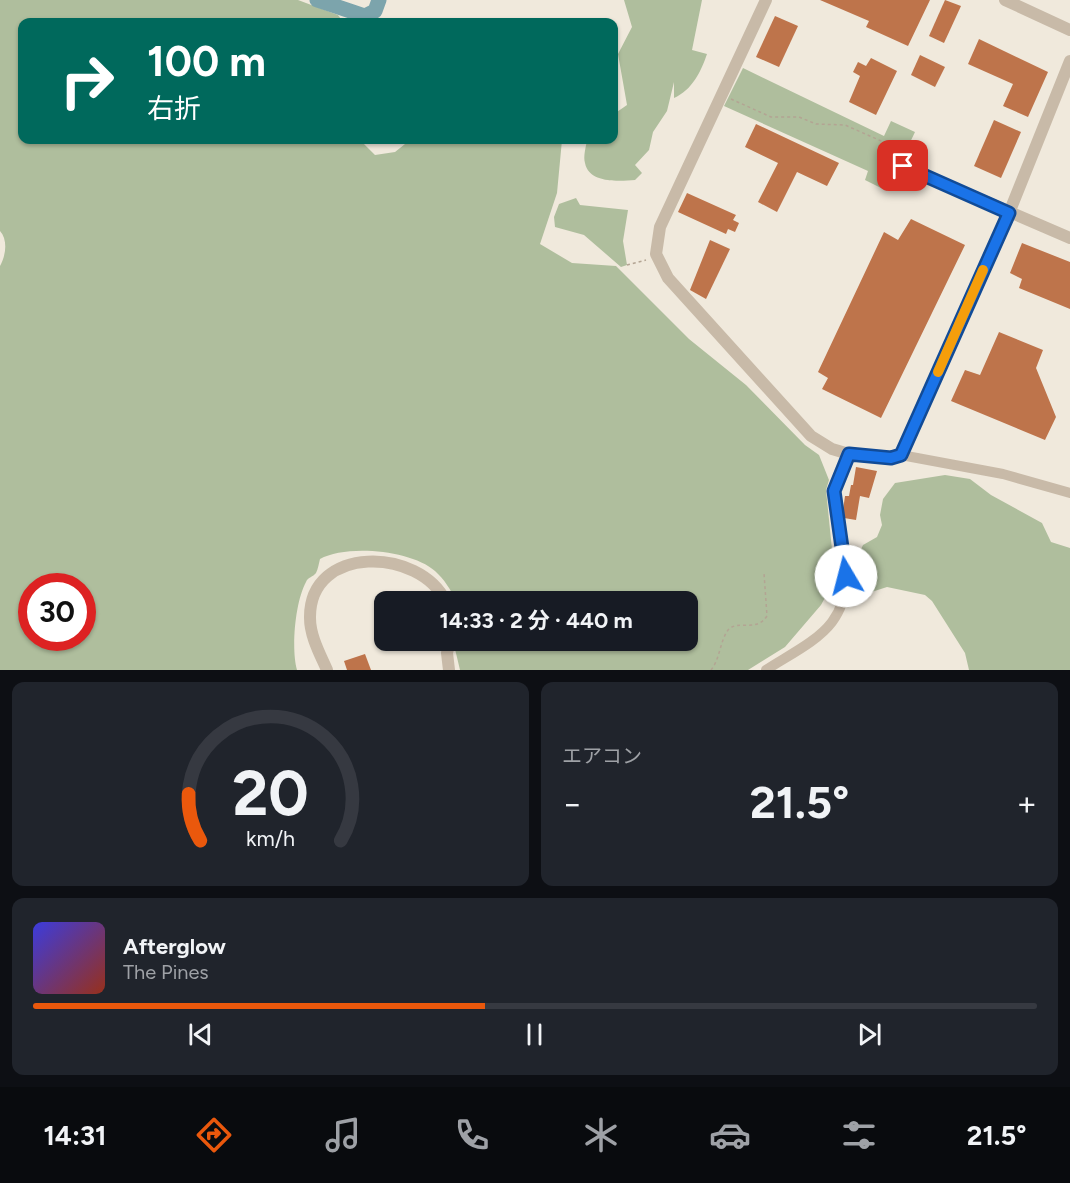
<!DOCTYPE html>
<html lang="ja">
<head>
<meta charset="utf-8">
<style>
	:root { --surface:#171b24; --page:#20242c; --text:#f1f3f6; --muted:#9ea1a6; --line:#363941; --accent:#ea580c }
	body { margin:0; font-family:Figtree,"Noto Sans JP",sans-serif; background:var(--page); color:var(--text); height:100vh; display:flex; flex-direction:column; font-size:22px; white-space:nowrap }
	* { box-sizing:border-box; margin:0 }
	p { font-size:20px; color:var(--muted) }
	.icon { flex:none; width:33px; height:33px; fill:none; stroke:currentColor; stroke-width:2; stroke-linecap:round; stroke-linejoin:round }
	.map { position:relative; height:670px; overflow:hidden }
	.details { display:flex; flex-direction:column; gap:12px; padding:12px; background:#0d0f14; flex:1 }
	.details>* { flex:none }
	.banner { position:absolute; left:18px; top:18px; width:600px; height:126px; border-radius:12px; box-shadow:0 2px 4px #0004; background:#00695c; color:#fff; overflow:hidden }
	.speed { position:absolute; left:18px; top:573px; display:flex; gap:12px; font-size:30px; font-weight:700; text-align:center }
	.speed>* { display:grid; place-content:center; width:78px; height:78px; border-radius:50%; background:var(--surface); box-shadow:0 2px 4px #0004; line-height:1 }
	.speed .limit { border:9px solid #d22; background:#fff; color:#111 }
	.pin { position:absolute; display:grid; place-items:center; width:51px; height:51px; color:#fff; margin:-26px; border-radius:12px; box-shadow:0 3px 9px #0006 }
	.me { position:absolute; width:66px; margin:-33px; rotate:352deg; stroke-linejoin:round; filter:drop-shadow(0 0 4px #0008) }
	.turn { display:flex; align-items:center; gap:21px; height:126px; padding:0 30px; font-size:27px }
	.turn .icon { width:78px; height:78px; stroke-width:2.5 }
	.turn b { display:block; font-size:42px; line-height:51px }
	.big { font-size:45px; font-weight:700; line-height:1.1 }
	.details .tile { flex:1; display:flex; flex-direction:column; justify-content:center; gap:9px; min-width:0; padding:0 21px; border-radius:12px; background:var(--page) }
	.details .dial { align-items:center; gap:0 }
	.dial svg { height:156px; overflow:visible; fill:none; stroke:var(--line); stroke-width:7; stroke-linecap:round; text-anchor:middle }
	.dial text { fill:var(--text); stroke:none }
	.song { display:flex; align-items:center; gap:18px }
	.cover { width:72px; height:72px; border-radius:9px; background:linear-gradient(135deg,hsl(240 70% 55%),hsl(10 70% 35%)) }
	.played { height:6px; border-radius:3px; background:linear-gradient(90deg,var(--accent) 45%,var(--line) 45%) }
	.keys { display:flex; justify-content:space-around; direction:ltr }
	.heat { display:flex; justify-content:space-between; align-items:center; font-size:33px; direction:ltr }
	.details .tiles { flex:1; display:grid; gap:12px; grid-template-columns:1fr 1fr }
	.tile:last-child { grid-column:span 2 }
	.trip { position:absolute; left:374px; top:591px; width:324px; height:60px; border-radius:12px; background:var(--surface); box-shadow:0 2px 4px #0004; font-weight:700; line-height:60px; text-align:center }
	.dock { display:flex; height:96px; justify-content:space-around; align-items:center; background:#090b0e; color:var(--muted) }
	.dock .icon { width:42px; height:42px }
	.dock .on { color:var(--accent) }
	.dock b { font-size:27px; color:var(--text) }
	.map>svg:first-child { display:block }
	.green { fill:#afbe9d; fill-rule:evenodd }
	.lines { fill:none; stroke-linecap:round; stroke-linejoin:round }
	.river { stroke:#7ca4ac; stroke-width:15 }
	.building { fill:#be744b }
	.path { stroke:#b3a493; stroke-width:1.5; stroke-dasharray:3 3; stroke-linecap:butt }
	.minor { stroke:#c8baa8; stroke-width:10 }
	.tertiary { stroke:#c8baa8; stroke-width:12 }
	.route-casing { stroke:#114b97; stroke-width:15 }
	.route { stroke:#1a73e8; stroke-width:10 }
	.slow { stroke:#f59e0b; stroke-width:10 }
</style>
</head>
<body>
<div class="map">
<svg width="1070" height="670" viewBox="0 0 1070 670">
	<rect width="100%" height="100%" fill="#f0e9dc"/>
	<g class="green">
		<path d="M0 0H298L338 15 343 22H22V140H360L375 155 395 152 410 140H562L557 193 540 244 572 263 616 266 689 339 746 385 805 445 819 455 829 480 826 490 835 579 821 605 785 647 748 670H460L455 649 457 641 687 640V602L456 601C451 590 444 579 435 571 412 550 346 544 320 559 319 563 318 569 316 573 313 577 308 577 306 582 295 602 291 649 297 670H0V266C6 255 8 240 0 231ZM32 586H82V638H32Z"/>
		<path d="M624 0H702L692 50 707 54C701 72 692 90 674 98V82L667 111 653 132 649 150 635 165 642 173 635 180C620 181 589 184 585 163 583 156 586 147 587 140H614V114L627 105 618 54 632 27Z"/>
		<polygon points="743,68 884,136 891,121 915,132 887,191 865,180 868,171 724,106"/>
		<polygon points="576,198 580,205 628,210 623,241 627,265 621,267 584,235 555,227 554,217 559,204"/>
		<polygon points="945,475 970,479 991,495 1042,523 1051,542 1070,548 1070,670 969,670 965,653 932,601 925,595 887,587 853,598 852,569 863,545 877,537 882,525 880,515 883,499 895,483"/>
	</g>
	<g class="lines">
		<polyline class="river" points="317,0 365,16 375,11 379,0"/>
	</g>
	<g class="building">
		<polygon points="820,0 930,0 908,46 866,27 869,21"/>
		<polygon points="945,0 961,6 944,43 929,36"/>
		<polygon points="775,16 798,26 779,67 756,57"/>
		<polygon points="979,39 1048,72 1028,117 1003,106 1013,84 968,64"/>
		<polygon points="920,55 945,67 935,87 911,75"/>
		<polygon points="871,58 897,71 876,115 849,102 860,76 853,72 858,62 866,66"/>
		<polygon points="994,120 1021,132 1001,178 974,166"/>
		<polygon points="756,124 839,163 827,186 797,172 777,212 758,202 778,163 745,147"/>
		<polygon points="687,193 736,215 733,220 739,223 735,232 728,229 726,234 678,212"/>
		<polygon points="911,219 965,245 881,418 822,389 828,378 818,372 884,232 898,240"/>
		<polygon points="710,240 730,249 706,299 690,290"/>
		<polygon points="1022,243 1070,262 1070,309 1019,288 1022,279 1010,273"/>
		<polygon points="999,332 1043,350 1036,368 1056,417 1045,440 951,401 965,370 980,375"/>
		<polygon points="856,467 877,471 869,498 860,496 856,520 844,518 843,510 845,496 849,496 851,485 853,485"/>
		<polygon points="365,654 371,670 347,670 344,661"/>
	</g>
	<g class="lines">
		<g class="path">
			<polyline points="731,99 771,117 799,117 816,124 845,125 888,144 900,144 908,149"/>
			<polyline points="627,265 646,260"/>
			<path d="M711 670C720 659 720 641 728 630 738 619 756 633 767 616L764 573"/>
		</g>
		<path class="minor" d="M766 670C787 656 817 642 832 622 862 582 833 535 834 492 834 480 844 465 849 454L891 458 901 455 1003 474 1070 493"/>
		<g class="tertiary">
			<polyline points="766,0 660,227 656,254 668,278 811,436 832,449 849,454"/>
			<polyline points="1005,0 1070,30"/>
			<polyline points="903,166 1070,238"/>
			<polyline points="901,455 1009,213 1070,61"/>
			<path d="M327 670C320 654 310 636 310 618 309 544 420 547 446 602"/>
			<polyline points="449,670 447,653 450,640"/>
		</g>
	</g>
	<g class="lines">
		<defs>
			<polyline id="route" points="846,576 834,491 849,454 891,458 901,455 1009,213 903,166"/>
		</defs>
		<use href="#route" class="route-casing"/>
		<use href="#route" class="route"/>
		<polyline class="slow" points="938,372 983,270"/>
	</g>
</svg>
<div class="speed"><div class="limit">30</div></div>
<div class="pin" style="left:903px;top:166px;background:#d93025"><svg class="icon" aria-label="arrive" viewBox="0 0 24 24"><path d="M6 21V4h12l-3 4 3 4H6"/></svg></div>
<svg class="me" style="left:846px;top:576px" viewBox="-20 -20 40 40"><circle r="19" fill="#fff"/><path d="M0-13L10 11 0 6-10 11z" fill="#1a73e8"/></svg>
<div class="trip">14:33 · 2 分 · 440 m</div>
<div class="banner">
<div class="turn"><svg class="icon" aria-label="right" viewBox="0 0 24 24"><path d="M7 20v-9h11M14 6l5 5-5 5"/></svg><div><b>100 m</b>右折</div></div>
</div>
</div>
<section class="details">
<div class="tiles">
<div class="tile dial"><svg viewBox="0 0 100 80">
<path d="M14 69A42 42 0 1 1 86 69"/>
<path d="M14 69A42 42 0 0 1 8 45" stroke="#ea580c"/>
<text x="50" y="56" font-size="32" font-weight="700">20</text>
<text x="50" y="72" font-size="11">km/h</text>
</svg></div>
<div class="tile"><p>エアコン</p>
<div class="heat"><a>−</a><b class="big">21.5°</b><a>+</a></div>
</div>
<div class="tile">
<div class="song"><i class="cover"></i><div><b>Afterglow</b><p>The Pines</p></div></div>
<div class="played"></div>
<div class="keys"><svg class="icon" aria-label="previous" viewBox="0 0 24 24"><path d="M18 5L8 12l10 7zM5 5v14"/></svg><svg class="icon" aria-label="pause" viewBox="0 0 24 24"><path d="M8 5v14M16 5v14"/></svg><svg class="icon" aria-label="next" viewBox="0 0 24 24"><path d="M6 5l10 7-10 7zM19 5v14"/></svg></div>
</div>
</div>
</section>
<nav class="dock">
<b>14:31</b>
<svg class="icon on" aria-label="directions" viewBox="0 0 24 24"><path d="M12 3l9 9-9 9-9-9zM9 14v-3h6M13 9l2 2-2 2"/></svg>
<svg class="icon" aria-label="music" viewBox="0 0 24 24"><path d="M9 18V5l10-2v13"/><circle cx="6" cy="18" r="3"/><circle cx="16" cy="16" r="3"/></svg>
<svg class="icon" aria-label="phone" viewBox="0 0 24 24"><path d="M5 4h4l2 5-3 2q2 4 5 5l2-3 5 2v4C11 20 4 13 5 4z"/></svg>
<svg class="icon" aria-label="climate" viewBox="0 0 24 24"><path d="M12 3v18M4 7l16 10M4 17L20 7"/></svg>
<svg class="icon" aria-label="car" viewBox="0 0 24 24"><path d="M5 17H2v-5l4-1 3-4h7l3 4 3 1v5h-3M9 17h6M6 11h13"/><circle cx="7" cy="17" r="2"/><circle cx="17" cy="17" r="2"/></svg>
<svg class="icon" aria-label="filters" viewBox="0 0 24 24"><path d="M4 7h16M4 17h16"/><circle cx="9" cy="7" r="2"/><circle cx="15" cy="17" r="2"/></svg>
<b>21.5°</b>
</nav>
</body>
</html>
